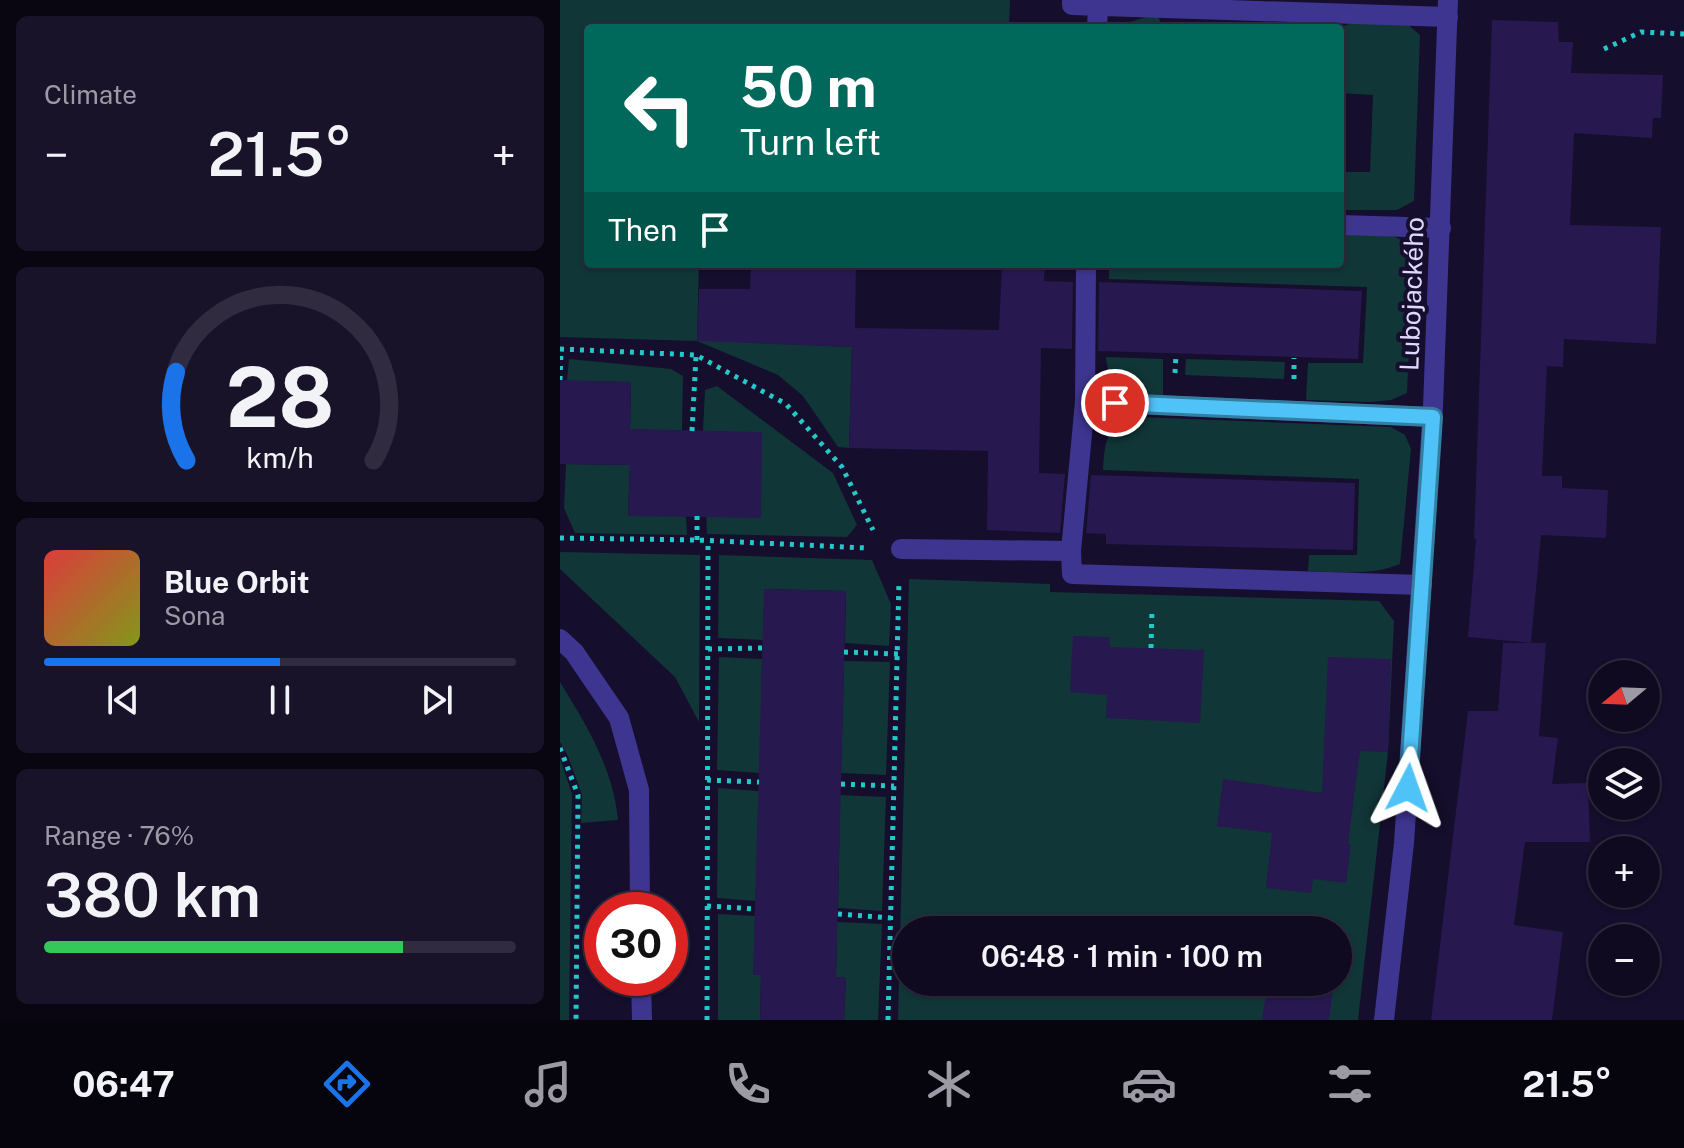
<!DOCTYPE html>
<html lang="en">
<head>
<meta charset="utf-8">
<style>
	:root { --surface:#100a21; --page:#19132a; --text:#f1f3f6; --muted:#9c9aa5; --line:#302b3f; --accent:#1a73e8 }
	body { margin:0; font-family:"Public Sans",sans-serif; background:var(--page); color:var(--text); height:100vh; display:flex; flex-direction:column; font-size:30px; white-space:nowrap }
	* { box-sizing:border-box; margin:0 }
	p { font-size:26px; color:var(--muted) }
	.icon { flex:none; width:44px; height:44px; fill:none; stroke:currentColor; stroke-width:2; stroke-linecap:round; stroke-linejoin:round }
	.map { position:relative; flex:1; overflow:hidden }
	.side { display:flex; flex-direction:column; gap:16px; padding:16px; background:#090612; width:560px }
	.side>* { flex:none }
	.banner { position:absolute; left:24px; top:24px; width:760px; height:244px; border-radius:8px; box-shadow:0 2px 6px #0004,0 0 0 2px var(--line); background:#00695c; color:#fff; overflow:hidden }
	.needle { width:52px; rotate:251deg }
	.fabs { position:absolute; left:1028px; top:660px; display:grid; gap:16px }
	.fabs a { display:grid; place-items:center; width:72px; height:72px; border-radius:50%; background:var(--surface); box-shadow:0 2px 6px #0004,0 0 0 2px var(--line); font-size:40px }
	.speed { position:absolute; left:24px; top:892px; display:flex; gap:16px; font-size:40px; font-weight:700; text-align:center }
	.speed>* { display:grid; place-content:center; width:104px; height:104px; border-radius:50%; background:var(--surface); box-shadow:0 2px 6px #0004,0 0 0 2px var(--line); line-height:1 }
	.speed .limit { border:12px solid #d22; background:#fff; color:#111 }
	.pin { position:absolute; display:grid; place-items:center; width:68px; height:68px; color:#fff; margin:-34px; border:4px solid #fff; border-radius:50%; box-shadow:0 2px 8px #0007 }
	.me { position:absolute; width:88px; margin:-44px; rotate:4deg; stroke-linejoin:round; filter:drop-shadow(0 0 6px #0008) }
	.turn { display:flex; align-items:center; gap:28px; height:168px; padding:0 24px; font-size:36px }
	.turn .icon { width:104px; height:104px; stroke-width:2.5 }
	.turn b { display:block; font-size:56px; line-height:68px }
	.then { display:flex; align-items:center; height:76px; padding:0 24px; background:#0003; gap:16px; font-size:30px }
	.big { font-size:60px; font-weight:600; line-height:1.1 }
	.side .tile { flex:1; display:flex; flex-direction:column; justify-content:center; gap:12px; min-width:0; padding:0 28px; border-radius:12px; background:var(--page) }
	.side .dial { align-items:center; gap:0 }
	.dial svg { height:208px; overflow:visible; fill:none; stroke:var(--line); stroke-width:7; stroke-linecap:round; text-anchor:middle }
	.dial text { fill:var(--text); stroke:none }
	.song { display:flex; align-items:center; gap:24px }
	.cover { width:96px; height:96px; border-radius:12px; background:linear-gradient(135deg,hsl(0 70% 55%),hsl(70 70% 35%)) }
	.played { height:8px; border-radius:4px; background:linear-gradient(90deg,var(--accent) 50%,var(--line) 50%) }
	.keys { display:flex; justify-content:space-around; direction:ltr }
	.heat { display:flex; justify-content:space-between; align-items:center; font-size:44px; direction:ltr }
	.charge { height:12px; border-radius:6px; background:linear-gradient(90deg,#34c759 76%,var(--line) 0) }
	.trip { position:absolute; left:332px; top:916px; width:460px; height:80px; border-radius:40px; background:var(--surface); box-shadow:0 2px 6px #0004,0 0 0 2px var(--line); font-weight:600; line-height:80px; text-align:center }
	.tabs { display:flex; height:128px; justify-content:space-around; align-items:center; background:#06040d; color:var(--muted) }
	.tabs .icon { width:56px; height:56px }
	.tabs .on { color:var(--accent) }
	.tabs b { font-size:36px; color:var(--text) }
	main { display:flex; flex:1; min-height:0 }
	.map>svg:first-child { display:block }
	.green { fill:#113637; fill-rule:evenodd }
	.building { fill:#27184f }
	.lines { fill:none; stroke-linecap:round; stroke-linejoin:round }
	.path { stroke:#24c8c9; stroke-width:5; stroke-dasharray:4 6; stroke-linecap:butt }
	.service { stroke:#3e3590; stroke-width:20 }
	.minor { stroke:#3e3590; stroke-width:20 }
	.route-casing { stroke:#337fa1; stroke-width:20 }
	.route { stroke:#4fc3f7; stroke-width:14 }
	.labels { text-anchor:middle; stroke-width:8; stroke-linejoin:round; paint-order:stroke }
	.street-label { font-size:26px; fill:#e0d9ff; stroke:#150e2c }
</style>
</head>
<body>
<main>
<section class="side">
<div class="tile"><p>Climate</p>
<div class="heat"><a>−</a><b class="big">21.5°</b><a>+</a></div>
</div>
<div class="tile dial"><svg viewBox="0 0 100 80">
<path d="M14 69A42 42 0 1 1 86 69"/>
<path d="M14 69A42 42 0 0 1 10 35" stroke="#1a73e8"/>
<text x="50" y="56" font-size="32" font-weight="700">28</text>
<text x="50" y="72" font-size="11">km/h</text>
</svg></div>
<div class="tile">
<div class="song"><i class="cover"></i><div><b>Blue Orbit</b><p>Sona</p></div></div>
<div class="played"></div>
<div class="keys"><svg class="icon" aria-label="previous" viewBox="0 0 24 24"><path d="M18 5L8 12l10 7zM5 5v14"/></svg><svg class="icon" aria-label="pause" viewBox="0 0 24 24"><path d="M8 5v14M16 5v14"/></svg><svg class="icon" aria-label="next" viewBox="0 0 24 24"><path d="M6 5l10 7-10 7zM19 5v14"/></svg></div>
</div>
<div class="tile"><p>Range · 76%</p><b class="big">380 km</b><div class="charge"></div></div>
</section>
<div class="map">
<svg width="1124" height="1020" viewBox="0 0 1124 1020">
	<rect width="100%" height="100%" fill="#150e2c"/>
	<g class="green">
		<polygon points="0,0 450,0 449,28 28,28 28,264 139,264 137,340 292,347 289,448 278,447 243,396 218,375 137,341 0,337"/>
		<polygon points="593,15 598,15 602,28 566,28 570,22"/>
		<polygon points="800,20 847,24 860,35 854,201 837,210 780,210 780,172 810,172 813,95 780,93 778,28"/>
		<path d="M780 231C809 232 830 229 854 248L847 393 831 400 811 402 746 400 748 363H803L807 287 549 279V264H780Z"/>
		<path d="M546 357 603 359V395C572 396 549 393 546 357Z"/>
		<polygon points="9,359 111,369 123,376 122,431 70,429 71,382 7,381"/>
		<polygon points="626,359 725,362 724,379 625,375"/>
		<polygon points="157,386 273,473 297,525 287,537 147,534 143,431 145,390"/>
		<path d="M579 417 831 427 845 435 851 449 840 564C811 576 779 572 748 571L749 555H797L799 479 543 470C545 438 546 426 579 417Z"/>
		<polygon points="6,464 70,465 68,515 126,516 127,535 15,533 4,508"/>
		<polygon points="0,552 140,555 139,722 115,677 0,569"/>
		<polygon points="159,555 312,560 331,604 329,646 285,643 286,591 205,589 203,640 158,638"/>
		<path d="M349 579 490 584V592L819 601 834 621 828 752 798 1020H338ZM346 930H778V982H346Z"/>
		<polygon points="159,657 202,659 200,773 157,770"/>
		<polygon points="284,661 330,662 326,775 281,773"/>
		<path d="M0 682C27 726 53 768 58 820L21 823 22 795 8 756 0 742Z"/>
		<polygon points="0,758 12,794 9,1020 0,1020"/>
		<polygon points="158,788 199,791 196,901 157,898"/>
		<polygon points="280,795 326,797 322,911 278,908"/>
		<polygon points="158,914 196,916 201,975 200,1020 158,1020"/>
		<polygon points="277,922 322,924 318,1020 284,1020 286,978 276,977"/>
	</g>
	<g class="building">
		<polygon points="932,20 998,22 999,42 1013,42 1011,73 1103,75 1101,118 1093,118 1092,138 1014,133 1010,225 1101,227 1096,344 1004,339 1003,367 987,366 982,476 1002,476 1002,488 1048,490 1046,538 981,535 971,643 986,643 979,736 998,738 992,784 1028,783 1030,842 965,842 954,925 1003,932 992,1020 871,1020 908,711 938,711 943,643 971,643 908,637 916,539 914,539"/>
		<polygon points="191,264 296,264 295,328 439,330 442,264 485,264 484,281 513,282 512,349 481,348 479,473 505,474 500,533 427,530 428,451 289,448 292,347 137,341 139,289 190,289"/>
		<polygon points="539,282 802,291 798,359 538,351"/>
		<polygon points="0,380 71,382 70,429 202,432 201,518 68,516 70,465 0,464"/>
		<polygon points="531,475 795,483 793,550 546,544 546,534 526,533"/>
		<polygon points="204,589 286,591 276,977 286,978 284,1020 200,1020 201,975 193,975"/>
		<polygon points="513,636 549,637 550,647 644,650 640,723 546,718 547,695 510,692"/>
		<polygon points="768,657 831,659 828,752 800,751 788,844 791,845 786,883 753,879 751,893 706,888 712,833 657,826 663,779 762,793"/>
		<polygon points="708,982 774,982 769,1020 702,1020"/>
	</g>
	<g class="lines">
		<g class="path">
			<polyline points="1044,49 1081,32 1124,34"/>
			<polyline points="0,349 136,355 226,404 282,467 313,530"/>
			<polyline points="615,373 616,354"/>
			<polyline points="734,379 734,358"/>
			<polyline points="0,380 1,350"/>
			<polyline points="132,431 136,356"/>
			<polyline points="0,538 137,540 307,548"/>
			<polyline points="137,540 137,516"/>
			<polyline points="591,648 592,609"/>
			<polyline points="148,649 202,648"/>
			<polyline points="284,652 338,654"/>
			<polyline points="0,748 18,795 16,1020"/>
			<polyline points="147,780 199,782"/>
			<polyline points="281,784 334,786"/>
			<polyline points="147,906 196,909"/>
			<polyline points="278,914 331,918"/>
			<polyline points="147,1020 148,541"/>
			<polyline points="328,1020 339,581"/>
		</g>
		<g class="service">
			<polyline points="512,0 512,5 888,17"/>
			<polyline points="537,28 538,6"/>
			<polyline points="780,225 881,228"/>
			<polyline points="525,402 873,417"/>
			<polyline points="341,549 511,551 525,402 526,264"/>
			<polyline points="511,551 512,574 862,585"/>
		</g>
		<g class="minor">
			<polyline points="0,639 14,652 59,718 79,790 80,910"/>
			<polyline points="81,978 82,1020"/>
			<polyline points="824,1020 844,843 873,407 888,0"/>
		</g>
	</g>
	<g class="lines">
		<defs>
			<polyline id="route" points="555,403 873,417 848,788"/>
		</defs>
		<use href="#route" class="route-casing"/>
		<use href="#route" class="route"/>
	</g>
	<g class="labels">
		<g class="street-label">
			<text transform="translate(852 294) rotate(-88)" y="9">Lubojackého</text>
		</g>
	</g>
</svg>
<div class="fabs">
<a><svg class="needle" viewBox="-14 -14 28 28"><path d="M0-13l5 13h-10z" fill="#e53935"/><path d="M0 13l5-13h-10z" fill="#9c9aa5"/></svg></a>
<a><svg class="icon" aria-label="layers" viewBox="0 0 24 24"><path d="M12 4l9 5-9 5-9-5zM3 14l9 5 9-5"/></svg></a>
<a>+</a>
<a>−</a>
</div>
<div class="speed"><div class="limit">30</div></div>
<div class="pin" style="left:555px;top:403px;background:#d93025"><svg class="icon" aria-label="arrive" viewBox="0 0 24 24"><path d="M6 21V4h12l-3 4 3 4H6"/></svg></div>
<svg class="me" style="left:848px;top:788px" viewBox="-20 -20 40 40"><path d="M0-17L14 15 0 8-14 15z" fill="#4fc3f7" stroke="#fff" stroke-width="4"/></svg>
<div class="trip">06:48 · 1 min · 100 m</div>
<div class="banner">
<div class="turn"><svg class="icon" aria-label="left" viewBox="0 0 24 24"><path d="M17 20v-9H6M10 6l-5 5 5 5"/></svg><div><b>50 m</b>Turn left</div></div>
<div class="then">Then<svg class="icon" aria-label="arrive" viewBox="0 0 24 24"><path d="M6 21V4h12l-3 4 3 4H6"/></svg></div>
</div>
</div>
</main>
<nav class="tabs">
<b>06:47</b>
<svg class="icon on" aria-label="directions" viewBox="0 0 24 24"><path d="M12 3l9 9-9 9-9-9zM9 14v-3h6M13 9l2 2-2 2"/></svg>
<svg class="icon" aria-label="music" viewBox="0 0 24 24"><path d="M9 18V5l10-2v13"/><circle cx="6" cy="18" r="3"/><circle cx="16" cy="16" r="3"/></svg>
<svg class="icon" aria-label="phone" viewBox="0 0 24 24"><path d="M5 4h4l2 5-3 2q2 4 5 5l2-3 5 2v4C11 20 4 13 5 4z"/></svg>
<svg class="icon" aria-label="climate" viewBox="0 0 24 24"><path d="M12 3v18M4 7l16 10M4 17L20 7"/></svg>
<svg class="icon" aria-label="car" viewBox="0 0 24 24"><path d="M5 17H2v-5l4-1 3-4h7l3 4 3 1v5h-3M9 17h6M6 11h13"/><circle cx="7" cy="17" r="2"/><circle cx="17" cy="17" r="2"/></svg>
<svg class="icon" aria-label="filters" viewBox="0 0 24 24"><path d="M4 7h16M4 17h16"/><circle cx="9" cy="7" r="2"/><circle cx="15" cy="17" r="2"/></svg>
<b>21.5°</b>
</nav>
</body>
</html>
